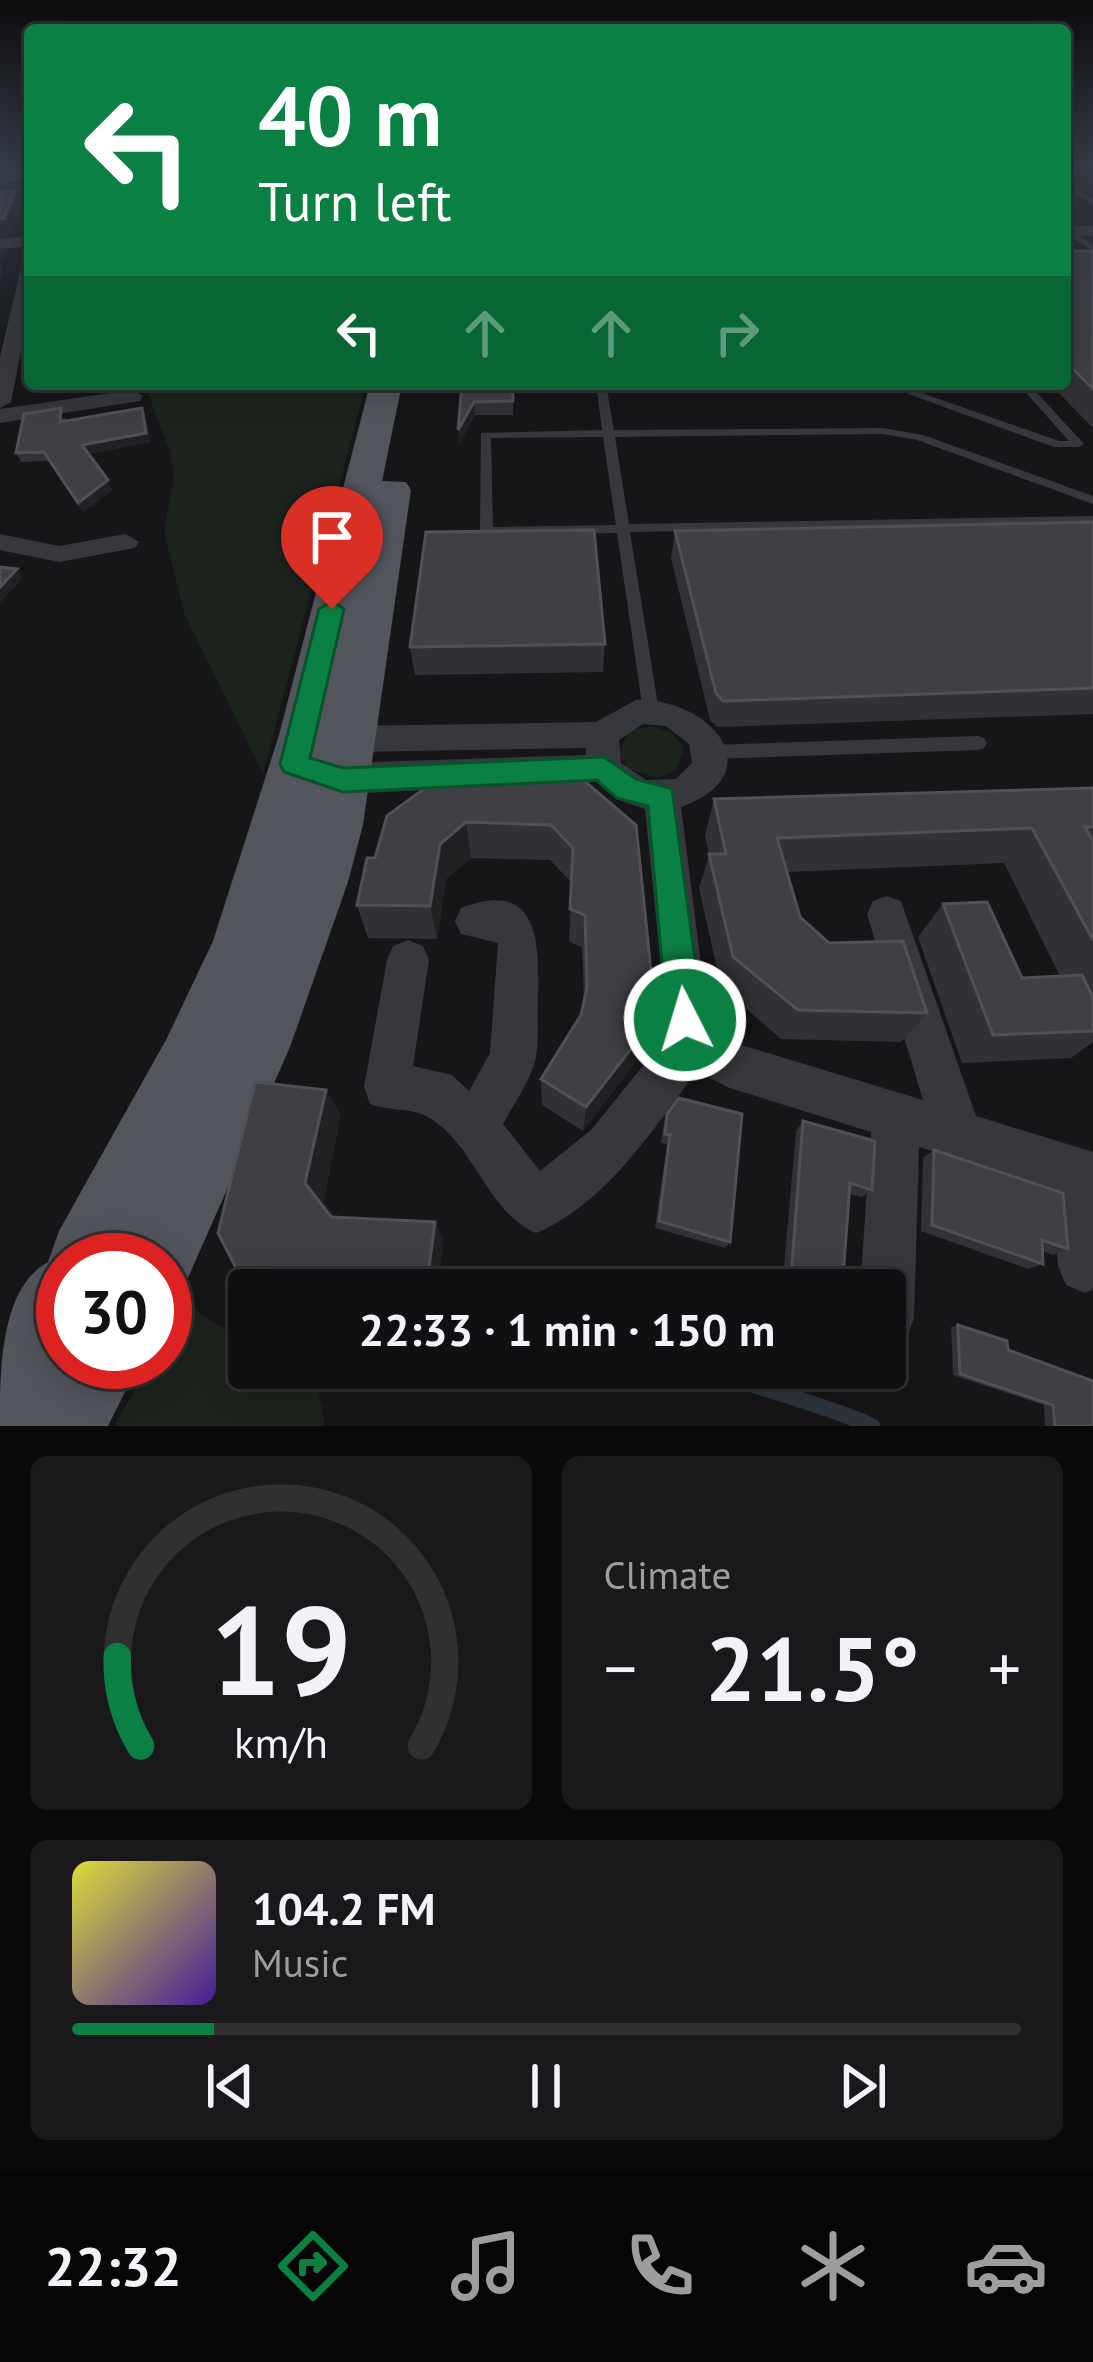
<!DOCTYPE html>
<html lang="en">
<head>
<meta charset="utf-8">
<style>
	:root { --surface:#101012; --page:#19191b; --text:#f1f3f6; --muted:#9c9d9f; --line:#303032; --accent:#0b8043 }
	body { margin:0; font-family:"PT Sans",sans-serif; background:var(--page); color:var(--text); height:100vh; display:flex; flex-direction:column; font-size:45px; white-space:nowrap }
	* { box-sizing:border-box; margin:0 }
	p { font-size:39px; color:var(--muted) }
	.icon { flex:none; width:66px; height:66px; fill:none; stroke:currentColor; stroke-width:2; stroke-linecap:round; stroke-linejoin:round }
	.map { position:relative; height:1426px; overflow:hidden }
	.details { display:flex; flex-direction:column; gap:30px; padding:30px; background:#09090a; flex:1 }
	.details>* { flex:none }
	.top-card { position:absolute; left:24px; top:24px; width:1047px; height:366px; border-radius:12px; box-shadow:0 6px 30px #0003,0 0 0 3px var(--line); background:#0b8043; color:#fff; overflow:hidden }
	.speed { position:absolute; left:36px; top:1233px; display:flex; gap:24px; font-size:60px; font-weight:700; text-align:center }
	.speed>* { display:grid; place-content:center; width:156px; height:156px; border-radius:50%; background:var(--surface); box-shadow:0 6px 30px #0003,0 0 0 3px var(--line); line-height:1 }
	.speed .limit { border:18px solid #d22; background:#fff; color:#111 }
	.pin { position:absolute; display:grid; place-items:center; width:102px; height:102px; color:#fff; margin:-123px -51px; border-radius:50% 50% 50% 0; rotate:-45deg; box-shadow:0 0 12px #0007 }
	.pin .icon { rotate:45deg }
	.me { position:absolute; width:132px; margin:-66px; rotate:355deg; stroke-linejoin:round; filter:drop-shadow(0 0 9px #0008) }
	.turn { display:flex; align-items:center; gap:42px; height:252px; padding:0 36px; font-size:54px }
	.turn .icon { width:156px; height:156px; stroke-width:2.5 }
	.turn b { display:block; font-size:84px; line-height:102px }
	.lanes { display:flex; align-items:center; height:114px; padding:0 36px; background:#0003; justify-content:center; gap:60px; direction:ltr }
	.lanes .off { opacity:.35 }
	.big { font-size:90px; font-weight:700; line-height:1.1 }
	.details .tile { flex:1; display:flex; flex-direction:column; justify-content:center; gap:18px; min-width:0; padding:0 42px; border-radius:18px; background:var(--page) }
	.details .dial { align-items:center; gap:0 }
	.dial svg { height:312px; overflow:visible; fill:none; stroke:var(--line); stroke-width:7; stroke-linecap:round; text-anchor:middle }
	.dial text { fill:var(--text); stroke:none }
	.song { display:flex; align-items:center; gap:36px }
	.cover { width:144px; height:144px; border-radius:18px; background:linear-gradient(135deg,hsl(60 70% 55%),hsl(260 70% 35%)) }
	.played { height:12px; border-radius:6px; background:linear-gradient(90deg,var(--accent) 15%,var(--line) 15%) }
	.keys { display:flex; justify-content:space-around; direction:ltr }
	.heat { display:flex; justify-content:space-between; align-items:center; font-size:66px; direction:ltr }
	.details .tiles { flex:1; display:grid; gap:30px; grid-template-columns:1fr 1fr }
	.tile:last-child { grid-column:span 2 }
	.trip { position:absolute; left:228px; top:1269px; width:678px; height:120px; border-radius:12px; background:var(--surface); box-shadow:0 6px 30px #0003,0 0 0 3px var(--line); font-weight:700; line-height:120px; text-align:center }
	.menu { display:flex; height:192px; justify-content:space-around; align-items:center; background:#060607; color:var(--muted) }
	.menu .icon { width:84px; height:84px }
	.menu .current { color:var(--accent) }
	.menu b { font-size:54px; color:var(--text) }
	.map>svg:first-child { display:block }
	.green { fill:#1c231d }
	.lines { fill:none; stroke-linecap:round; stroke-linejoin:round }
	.stream { stroke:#2c353c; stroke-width:16 }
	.lane { fill:#37383d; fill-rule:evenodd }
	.street { fill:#37383d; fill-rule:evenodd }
	.primary { fill:#53555c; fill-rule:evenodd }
	.wall { fill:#323236 }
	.shaded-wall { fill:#212124 }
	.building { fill:#3f3f44; stroke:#4f5156; stroke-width:3 }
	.route { fill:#0b8043; stroke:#07532c; stroke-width:3 }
</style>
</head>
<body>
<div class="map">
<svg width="1093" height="1426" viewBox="0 0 1093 1426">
	<rect width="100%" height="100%" fill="#161618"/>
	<g class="green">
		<polygon points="162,384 366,384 263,773 184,613 164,532 174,478 170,452 148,394"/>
		<polygon points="651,726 672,733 684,748 676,770 658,778 628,769 618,753 630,731"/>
		<polygon points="185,1303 249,1345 249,1368 284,1368 318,1390 325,1426 114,1426 151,1362 165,1362 165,1338"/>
	</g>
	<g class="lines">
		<path class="stream" d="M706 1368C761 1390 818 1402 872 1426"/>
		<g class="lane">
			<polygon points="1065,182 1093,199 1093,204 1065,187"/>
			<polygon points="30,198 30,202 0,203 0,199"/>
			<polygon points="1065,229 1071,229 1093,245 1093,251 1065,233"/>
			<path d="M596 384H606L614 430 883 428 923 435 1093 496V504L917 440 883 434 615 437 629 524 1093 516V524L630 532 659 711 651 717 643 711 617 533 487 535 480 531 481 433 602 430ZM603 437 616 525 493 527 491 438Z"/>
			<polygon points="881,384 896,384 1059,441 1069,441 1018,384 1029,384 1084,444 1078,447 1054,447"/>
			<polygon points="978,736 984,738 987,743 984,748 978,750 710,759 704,757 701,752 704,747 710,745"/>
		</g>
		<g class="street">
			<rect x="1065" y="226" width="28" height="10"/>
			<polygon points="30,236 30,246 0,249 0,239"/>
			<polygon points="30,259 30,305 11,402 0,408 0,357 22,264"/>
			<polygon points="132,390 143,396 140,401 0,423 0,409"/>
			<polygon points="0,534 59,546 126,534 139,542 135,548 59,562 0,550"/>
			<path d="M636 700C713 698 773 774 681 807L709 1026 738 1044 923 1100 867 914 873 901 887 896 901 901 976 1116 1093 1152V1289L1085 1293 1066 1285 1058 1266 1052 1189 919 1147 914 1319 906 1339 885 1346V1290H860L871 1132 727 1087 697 1071C653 1129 606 1204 536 1233 486 1212 474 1141 426 1116 411 1108 388 1111 370 1104L364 1087 387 960 393 946 408 940 423 946 429 960 413 1066 452 1075 469 1091 490 1053 498 943 461 934 455 921 461 908C542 877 539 946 538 1001 537 1019 539 1039 536 1057 531 1080 514 1104 503 1124L540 1171 591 1130 668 1035 645 809 616 799 596 782 342 794 313 784 307 774 313 764 586 755V748L353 752 335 758 323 754 318 745 323 736 350 726 596 722ZM643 724 666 726 689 744 692 763 676 779 646 780 621 763 619 740Z"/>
		</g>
		<path class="primary" d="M370 384H402L382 481 406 482 411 490 363 825 348 882 290 1047 183 1289 165 1297V1260H63V1362H140L108 1426H0C0 1371 0 1288 48 1262L59 1231 167 1038 213 941 279 735Z"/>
	</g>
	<g class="wall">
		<polygon points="1065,249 1069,251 1093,251 1093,428 1050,384 1065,384"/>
		<polygon points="462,384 513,384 513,415 475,415 459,444"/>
		<polygon points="146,416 150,442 88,454 108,480 112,490 83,512 48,461 21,462 16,453 65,417 65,421"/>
		<polygon points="1093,522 1093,714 717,727 710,720 671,558 675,531"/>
		<polygon points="605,644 603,672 415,675 410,647"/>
		<polygon points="582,779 654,1000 637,1060 583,1131 542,1105 541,1079 581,1015 584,1001 582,947 569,942 572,883 550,860 471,858 446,879 437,939 368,938 357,905 375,858"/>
		<polygon points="1093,788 1093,1042 1071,1058 962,1063 918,937 943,904 1022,978 1060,976 1004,863 787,872 800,917 829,943 927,1013 901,1042 781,1039 721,987 699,888 709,855 705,835 714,799"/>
		<polygon points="667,1114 730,1242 725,1248 655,1228 667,1144 661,1143 664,1123"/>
		<polygon points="803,1121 872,1190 862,1197 849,1194 842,1290 782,1290 796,1131"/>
		<polygon points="934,1150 1068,1249 1053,1255 1042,1251 1043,1264 1028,1269 921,1231 923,1158"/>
		<polygon points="958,1325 1008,1350 1093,1426 1045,1426 1044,1405 953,1375 951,1327"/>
	</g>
	<g class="shaded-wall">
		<polygon points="0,165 30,165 30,169 24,170 29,184 26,194 16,195 21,207 11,233 0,237"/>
		<polygon points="0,245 4,253 0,262 4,269 0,282"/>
		<polygon points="474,402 475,415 459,444 458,430"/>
		<polygon points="142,408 146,416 150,442 86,454 82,445"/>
		<polygon points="108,480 112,490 83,512 78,503"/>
		<polygon points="17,569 23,578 0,603 0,587"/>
		<polygon points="466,822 471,858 446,879 437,939 430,906 440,844"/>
		<polygon points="654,1000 637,1060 583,1131 586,1107"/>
		<polygon points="326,1090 341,1115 324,1202 348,1234 331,1217 305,1183"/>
		<polygon points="435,1222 444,1239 437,1290 426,1290"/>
	</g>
	<g class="building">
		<polygon points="23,169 20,179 0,182 0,170"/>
		<polygon points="0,192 15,192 4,218 0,219"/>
		<polygon points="1065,249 1069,251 1093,251 1093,389 1065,361"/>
		<polygon points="462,384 513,384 513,401 474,402 458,430"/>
		<polygon points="61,408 60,422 142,408 146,433 82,445 108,480 78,503 44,452 16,453 24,414"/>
		<polygon points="1093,522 1093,688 723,701 716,693 675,531"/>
		<polygon points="594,530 605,644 410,647 426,532"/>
		<polygon points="0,567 17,569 0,587"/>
		<polygon points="582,779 636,825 654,1000 644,1032 586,1107 541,1079 581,1015 587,987 585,915 570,909 573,848 551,825 466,822 440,844 430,906 357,905 367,858 375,858 387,816 436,780"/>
		<polygon points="1093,788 1093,827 1085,827 1093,841 1093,940 1032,828 777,838 800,917 829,943 903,941 927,1013 798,1010 733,957 709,854 726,854 714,799"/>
		<polygon points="987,902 1022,978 1082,975 1093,998 1093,1031 993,1035 943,904"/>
		<polygon points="255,1082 326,1090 305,1183 331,1217 435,1222 426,1290 249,1290 249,1293 218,1233"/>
		<polygon points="679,1098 742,1114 730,1242 659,1221 670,1135 665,1134 667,1114"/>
		<polygon points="803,1121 875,1141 872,1190 850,1183 842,1290 790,1290"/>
		<polygon points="934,1150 1063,1193 1068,1249 1042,1240 1043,1264 932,1225"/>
		<polygon points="958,1325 1007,1341 1008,1350 1093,1381 1093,1426 1055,1426 1053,1405 960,1374"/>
	</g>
	<linearGradient id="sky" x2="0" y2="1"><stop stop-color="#0c0c0d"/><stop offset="0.45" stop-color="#363c48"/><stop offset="1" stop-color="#363c48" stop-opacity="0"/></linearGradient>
	<rect width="1093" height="365" fill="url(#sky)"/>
	<polygon class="route" points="332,601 344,609 310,758 343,768 604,757 636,779 672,789 703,1020 698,1033 685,1038 672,1033 667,1020 648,806 617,798 597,780 343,792 284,772 280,764 319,609"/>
</svg>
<div class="speed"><div class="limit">30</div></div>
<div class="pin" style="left:332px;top:609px;background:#d93025"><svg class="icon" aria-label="arrive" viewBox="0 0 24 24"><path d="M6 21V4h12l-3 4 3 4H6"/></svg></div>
<svg class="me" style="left:685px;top:1020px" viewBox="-20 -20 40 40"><circle r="17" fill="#0b8043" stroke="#fff" stroke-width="3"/><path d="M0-11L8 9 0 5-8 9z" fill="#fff"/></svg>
<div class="trip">22:33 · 1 min · 150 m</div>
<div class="top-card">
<div class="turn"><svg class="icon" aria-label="left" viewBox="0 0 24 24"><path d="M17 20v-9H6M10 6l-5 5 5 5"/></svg><div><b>40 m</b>Turn left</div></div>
<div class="lanes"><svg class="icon" aria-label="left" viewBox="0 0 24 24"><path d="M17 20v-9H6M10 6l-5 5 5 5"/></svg><svg class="icon off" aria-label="ahead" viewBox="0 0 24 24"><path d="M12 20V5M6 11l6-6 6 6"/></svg><svg class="icon off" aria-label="ahead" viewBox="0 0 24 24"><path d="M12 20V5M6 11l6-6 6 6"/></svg><svg class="icon off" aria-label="right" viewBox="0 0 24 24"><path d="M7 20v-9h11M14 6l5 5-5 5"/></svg></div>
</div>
</div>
<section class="details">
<div class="tiles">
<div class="tile dial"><svg viewBox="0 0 100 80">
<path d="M14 69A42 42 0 1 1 86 69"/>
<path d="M14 69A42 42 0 0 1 8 46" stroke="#0b8043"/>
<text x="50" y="56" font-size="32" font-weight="700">19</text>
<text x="50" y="72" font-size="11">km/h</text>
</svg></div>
<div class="tile"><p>Climate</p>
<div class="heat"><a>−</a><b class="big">21.5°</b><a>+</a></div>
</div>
<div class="tile">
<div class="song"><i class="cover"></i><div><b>104.2 FM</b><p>Music</p></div></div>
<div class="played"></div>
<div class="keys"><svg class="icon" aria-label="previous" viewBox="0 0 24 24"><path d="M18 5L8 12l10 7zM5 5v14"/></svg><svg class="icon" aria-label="pause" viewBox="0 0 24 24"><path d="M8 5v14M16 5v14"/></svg><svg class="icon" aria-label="next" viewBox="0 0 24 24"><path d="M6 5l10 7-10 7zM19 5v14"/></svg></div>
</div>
</div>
</section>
<nav class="menu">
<b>22:32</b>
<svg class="icon current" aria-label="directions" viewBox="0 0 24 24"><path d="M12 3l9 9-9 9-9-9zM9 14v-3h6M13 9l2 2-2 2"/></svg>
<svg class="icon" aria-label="music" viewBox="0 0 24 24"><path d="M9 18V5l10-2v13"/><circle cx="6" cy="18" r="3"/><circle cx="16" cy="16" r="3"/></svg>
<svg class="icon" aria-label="phone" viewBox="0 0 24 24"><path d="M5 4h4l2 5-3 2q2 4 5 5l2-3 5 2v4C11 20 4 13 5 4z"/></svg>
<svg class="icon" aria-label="climate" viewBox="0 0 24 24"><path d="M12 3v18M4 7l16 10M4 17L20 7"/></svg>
<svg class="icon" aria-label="car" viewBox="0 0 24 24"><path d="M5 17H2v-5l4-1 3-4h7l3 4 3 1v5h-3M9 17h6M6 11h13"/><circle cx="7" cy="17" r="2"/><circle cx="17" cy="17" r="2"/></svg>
</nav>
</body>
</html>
